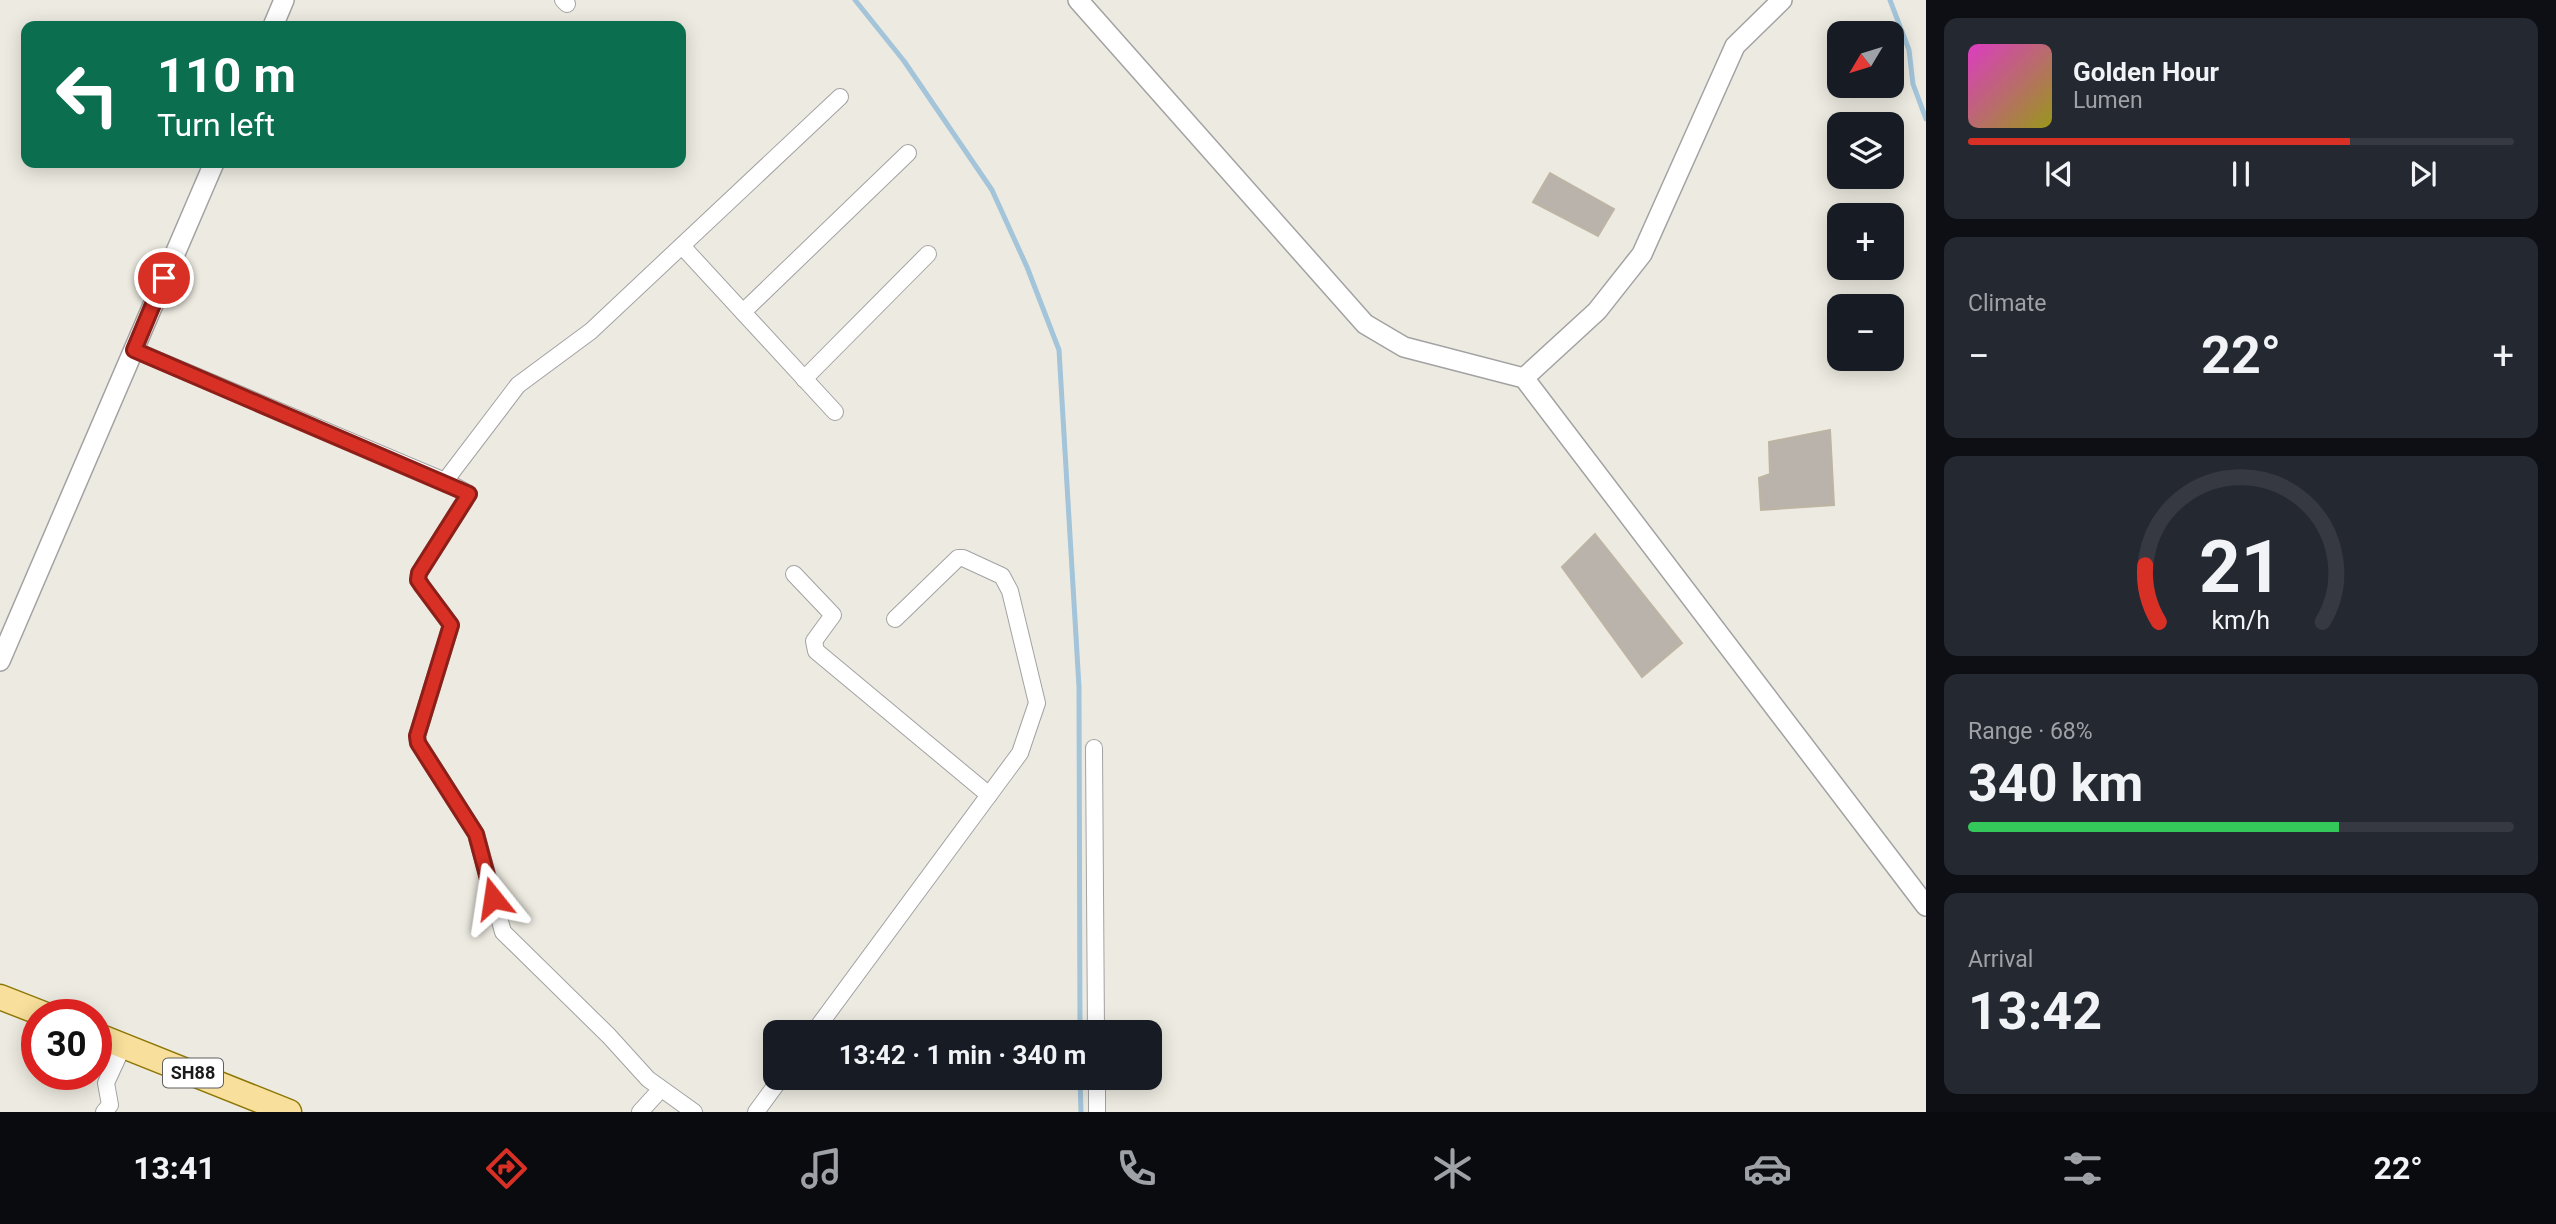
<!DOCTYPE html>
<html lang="en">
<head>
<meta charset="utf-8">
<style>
	:root { --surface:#171b24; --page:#242831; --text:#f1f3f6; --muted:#9ea1a6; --line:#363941; --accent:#d93025 }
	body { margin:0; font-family:Roboto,sans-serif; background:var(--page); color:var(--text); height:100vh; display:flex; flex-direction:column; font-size:26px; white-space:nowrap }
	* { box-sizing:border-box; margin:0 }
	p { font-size:23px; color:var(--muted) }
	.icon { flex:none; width:38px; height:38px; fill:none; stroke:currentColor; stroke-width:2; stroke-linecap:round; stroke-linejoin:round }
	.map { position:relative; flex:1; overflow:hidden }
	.details { display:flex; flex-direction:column; gap:18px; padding:18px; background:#0d0f14; width:630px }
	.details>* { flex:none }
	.top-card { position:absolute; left:21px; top:21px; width:665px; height:147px; border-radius:14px; box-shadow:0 4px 18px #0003; background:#0b6e4f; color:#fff; overflow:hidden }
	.needle { width:46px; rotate:232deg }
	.tools { position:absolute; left:1827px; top:21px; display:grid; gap:14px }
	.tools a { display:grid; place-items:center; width:77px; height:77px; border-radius:14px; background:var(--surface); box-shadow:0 4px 18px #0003; font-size:35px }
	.speed { position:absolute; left:21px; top:999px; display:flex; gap:14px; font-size:35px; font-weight:700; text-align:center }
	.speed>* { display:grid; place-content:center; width:91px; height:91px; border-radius:50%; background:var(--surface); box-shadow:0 4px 18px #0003; line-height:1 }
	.speed .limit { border:10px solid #d22; background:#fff; color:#111 }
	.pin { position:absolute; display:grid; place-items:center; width:60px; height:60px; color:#fff; margin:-30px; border:4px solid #fff; border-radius:50%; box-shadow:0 2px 7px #0007 }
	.me { position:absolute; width:77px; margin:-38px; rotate:345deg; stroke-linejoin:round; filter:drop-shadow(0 0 5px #0008) }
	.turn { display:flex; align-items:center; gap:24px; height:147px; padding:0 21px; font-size:32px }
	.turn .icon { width:91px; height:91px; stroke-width:2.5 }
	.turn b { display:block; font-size:49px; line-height:60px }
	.big { font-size:52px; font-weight:700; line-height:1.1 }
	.details .card { flex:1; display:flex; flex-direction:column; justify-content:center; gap:10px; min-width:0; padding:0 24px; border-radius:14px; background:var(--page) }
	.details .dial { align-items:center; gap:0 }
	.dial svg { height:182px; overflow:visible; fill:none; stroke:var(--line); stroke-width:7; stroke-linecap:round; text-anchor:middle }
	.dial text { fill:var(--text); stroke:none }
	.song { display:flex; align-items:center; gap:21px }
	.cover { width:84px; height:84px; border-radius:10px; background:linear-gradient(135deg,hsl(310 70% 55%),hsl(60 70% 35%)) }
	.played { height:7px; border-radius:4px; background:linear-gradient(90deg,var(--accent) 70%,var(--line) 70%) }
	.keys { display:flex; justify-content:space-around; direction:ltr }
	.heat { display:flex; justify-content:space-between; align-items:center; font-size:38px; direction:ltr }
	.charge { height:10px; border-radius:5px; background:linear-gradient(90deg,#34c759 68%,var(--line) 0) }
	.trip { position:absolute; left:763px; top:1020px; width:399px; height:70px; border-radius:14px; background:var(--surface); box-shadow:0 4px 18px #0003; font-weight:700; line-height:70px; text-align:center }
	.dock { display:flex; height:112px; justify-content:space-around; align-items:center; background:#090b0e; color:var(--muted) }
	.dock .icon { width:49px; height:49px }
	.dock .on { color:var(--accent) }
	.dock b { font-size:32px; color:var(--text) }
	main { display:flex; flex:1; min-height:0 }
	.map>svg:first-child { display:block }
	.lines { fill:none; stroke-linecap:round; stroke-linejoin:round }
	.stream { stroke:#a3c4d9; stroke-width:5 }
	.building { fill:#b9b3ab; stroke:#bdb4a4; stroke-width:2 }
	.minor-casing { stroke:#a2a2a2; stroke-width:18 }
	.tertiary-casing { stroke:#a2a2a2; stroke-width:22 }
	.primary-casing { stroke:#8d7706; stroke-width:27 }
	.minor { stroke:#fff; stroke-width:16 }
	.tertiary { stroke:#fff; stroke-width:19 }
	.primary { stroke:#f8df9b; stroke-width:24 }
	.route-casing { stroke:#8d1f18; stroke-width:18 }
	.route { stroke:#d93025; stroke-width:12 }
	.labels { text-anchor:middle; stroke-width:7; stroke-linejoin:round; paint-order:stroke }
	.shield { fill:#fff; stroke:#5f5f5f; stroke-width:2 }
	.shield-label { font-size:18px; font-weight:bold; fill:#1b1b1b }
</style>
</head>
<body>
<main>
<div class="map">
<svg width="1926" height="1112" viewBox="0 0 1926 1112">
	<rect width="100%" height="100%" fill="#edebe1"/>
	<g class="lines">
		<g class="stream">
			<polyline points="855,0 904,61 992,190 1027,267 1059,350 1079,687 1080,1032"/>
			<polyline points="1890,0 1909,50 1913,84 1926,119"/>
			<polyline points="1080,1078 1081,1112"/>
		</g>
	</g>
	<g class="building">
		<polygon points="1550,173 1614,209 1598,236 1533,202"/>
		<polygon points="1830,430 1834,505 1761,510 1759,478 1770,474 1769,442"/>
		<polygon points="1595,534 1682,643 1642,677 1562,567"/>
	</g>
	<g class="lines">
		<defs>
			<g id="minor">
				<polyline points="563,0 567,4"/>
				<polyline points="682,246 835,412"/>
				<polyline points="743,312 908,153"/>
				<polyline points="134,350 445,481 469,494 419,573 418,580 422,586 451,625 417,736 418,743 476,834 503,932 609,1036 648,1079 694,1112"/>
				<polyline points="804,379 928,254"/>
				<polyline points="445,481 518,385 591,331 840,97"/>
				<polyline points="794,574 833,615 814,641 816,651 989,795"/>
				<polyline points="1094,748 1096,1032"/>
				<polyline points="814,1032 1020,753 1037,703 1010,591 1002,576 963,558 958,558 895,619"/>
				<polyline points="1097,1078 1097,1112"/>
				<polyline points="104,1112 110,1105 106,1083 123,1046"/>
				<polyline points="640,1112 661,1089"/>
				<polyline points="756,1112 781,1078"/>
			</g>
			<g id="tertiary">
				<polyline points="1078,0 1365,324 1404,347 1524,378 1926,906"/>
				<polyline points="273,26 284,0"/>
				<polyline points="1524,378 1597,311 1642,254 1735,46 1782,0"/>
				<polyline points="0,661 214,163"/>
			</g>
			<g id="primary">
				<polyline points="0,997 46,1015"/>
				<polyline points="96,1035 289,1112"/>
			</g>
		</defs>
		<use href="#minor" class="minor-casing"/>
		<use href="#tertiary" class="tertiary-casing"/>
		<use href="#primary" class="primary-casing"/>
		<use href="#minor" class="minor"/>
		<use href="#tertiary" class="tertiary"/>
		<use href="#primary" class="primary"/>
	</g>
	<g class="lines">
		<defs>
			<polyline id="route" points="164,278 134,350 469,494 419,573 418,580 422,586 451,625 417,736 418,743 476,834 493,898"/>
		</defs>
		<use href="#route" class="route-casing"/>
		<use href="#route" class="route"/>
	</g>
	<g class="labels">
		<rect class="shield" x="163" y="1058.5" width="60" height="29" rx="5"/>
		<g class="shield-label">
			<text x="193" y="1079">SH88</text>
		</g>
	</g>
</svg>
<div class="tools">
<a><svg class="needle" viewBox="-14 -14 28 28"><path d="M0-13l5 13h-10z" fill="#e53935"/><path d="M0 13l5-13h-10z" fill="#9ea1a6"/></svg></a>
<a><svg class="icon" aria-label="layers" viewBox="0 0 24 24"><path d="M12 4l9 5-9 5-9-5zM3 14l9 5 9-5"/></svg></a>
<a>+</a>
<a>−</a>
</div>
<div class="speed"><div class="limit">30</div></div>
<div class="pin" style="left:164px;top:278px;background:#d93025"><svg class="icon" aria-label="arrive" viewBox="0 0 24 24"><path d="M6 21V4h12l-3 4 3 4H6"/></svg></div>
<svg class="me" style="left:493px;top:898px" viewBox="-20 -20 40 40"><path d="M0-17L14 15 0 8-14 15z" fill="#d93025" stroke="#fff" stroke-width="4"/></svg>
<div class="trip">13:42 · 1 min · 340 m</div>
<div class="top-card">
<div class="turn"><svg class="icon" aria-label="left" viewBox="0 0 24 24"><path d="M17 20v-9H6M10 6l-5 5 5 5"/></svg><div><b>110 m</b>Turn left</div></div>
</div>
</div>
<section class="details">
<div class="card">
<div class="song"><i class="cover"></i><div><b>Golden Hour</b><p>Lumen</p></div></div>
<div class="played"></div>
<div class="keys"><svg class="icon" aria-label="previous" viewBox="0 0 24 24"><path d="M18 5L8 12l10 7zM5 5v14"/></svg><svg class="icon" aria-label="pause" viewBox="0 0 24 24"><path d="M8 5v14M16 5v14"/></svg><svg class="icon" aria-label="next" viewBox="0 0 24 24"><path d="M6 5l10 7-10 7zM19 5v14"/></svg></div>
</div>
<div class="card"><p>Climate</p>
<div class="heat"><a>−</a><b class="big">22°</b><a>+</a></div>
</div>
<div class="card dial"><svg viewBox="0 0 100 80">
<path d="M14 69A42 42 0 1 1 86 69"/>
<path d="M14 69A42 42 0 0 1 8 44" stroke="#d93025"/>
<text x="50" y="56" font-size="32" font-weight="700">21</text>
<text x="50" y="72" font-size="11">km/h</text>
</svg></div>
<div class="card"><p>Range · 68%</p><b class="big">340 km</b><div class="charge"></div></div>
<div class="card"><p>Arrival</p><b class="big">13:42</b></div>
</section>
</main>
<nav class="dock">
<b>13:41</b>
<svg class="icon on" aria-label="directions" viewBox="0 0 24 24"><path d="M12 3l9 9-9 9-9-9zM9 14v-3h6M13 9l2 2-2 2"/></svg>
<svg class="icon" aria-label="music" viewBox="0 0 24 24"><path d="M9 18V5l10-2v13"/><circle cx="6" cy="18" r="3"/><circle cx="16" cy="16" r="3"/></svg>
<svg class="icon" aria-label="phone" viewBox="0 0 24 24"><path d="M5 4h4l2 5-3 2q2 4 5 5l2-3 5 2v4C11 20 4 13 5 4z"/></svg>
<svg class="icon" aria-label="climate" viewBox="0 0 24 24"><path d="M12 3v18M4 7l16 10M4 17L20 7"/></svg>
<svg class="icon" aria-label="car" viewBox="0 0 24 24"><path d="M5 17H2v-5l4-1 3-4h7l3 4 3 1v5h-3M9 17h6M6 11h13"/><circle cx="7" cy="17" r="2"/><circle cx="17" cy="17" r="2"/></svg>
<svg class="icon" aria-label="filters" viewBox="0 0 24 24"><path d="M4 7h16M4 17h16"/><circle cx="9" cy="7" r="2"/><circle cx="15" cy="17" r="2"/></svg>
<b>22°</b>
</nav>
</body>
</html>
